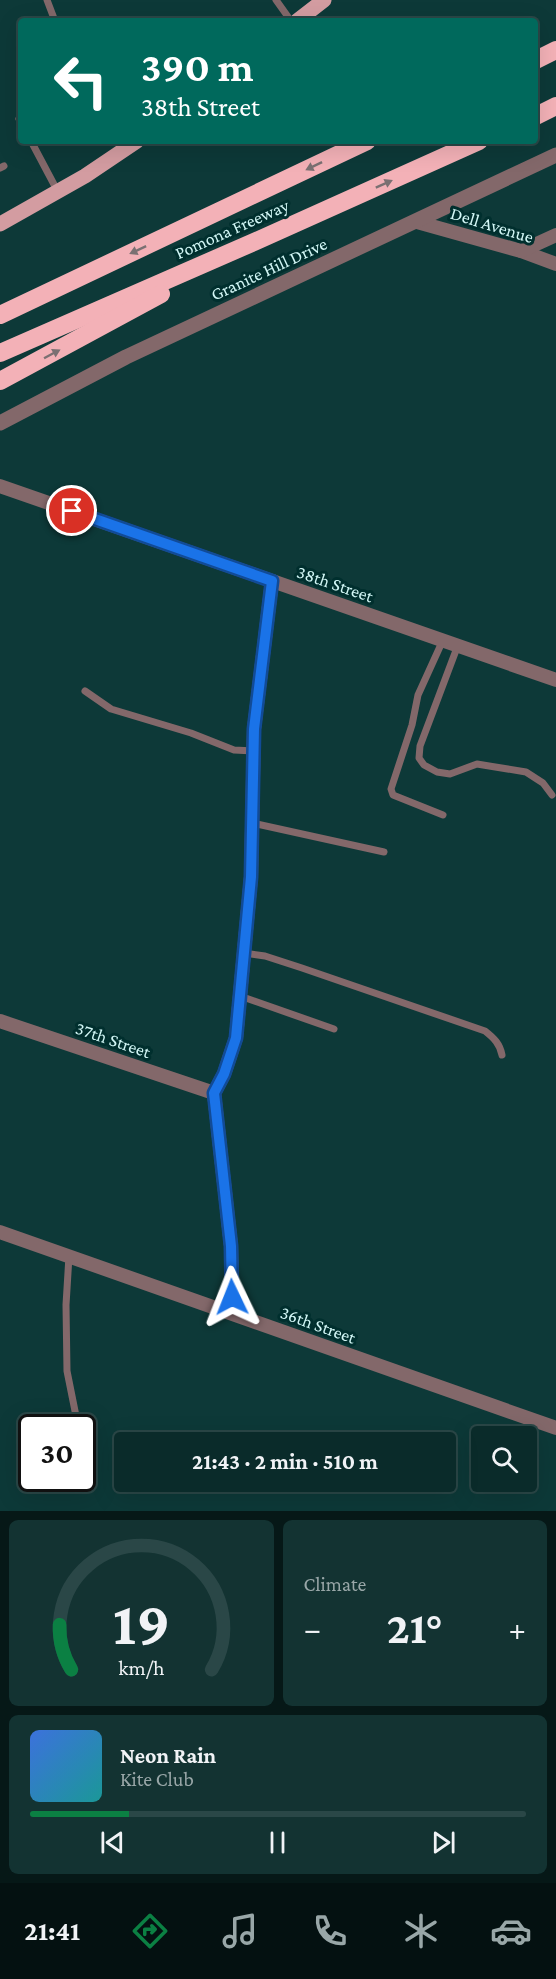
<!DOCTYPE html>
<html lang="en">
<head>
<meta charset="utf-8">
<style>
	:root { --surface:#0a2b2a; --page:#133332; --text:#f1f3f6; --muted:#99a7a8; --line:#2a4747; --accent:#0b8043 }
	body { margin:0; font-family:"Crimson Pro",serif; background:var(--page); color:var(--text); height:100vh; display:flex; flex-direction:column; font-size:22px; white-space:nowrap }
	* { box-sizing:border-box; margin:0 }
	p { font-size:20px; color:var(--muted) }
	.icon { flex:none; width:33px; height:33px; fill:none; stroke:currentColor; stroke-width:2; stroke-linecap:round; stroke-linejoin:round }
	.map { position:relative; height:1511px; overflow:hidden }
	.details { display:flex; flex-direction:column; gap:9px; padding:9px; background:#061817; flex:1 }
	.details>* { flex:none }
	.banner { position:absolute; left:18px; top:18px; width:520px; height:126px; border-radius:6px; box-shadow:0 6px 24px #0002,0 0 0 2px var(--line); background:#00695c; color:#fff; overflow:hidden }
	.controls { position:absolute; left:471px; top:1426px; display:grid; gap:12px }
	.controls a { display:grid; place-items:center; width:66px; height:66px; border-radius:6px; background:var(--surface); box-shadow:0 6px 24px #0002,0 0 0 2px var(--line); font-size:30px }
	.speed { position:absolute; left:18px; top:1414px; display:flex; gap:12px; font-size:30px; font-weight:700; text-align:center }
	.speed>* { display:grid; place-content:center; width:78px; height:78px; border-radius:50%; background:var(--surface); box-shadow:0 6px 24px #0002,0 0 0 2px var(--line); line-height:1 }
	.speed .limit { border:3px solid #111; border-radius:9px; background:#fff; color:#111 }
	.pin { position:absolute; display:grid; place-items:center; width:51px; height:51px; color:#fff; margin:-26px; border:3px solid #fff; border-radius:50%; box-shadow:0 2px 6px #0007 }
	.me { position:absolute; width:66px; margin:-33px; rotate:358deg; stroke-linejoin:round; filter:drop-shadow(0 0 4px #0008) }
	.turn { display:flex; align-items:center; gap:21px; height:126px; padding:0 24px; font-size:27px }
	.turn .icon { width:78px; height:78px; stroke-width:2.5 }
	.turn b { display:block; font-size:42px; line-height:51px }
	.big { font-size:45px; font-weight:700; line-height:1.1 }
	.details .tile { flex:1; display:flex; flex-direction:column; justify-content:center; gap:9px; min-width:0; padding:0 21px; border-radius:9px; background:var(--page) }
	.details .dial { align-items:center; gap:0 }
	.dial svg { height:156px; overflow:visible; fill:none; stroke:var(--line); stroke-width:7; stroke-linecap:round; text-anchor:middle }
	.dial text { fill:var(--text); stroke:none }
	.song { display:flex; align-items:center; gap:18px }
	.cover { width:72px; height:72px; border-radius:9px; background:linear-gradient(135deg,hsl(220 70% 55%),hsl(180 70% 35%)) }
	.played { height:6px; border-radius:3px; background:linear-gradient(90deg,var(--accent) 20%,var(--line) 20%) }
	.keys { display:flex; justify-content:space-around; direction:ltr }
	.heat { display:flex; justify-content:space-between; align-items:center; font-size:33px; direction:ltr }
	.details .tiles { flex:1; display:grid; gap:9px; grid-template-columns:1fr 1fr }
	.tile:last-child { grid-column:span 2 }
	.trip { position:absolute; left:114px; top:1432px; width:342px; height:60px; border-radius:6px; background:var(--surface); box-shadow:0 6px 24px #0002,0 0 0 2px var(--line); font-weight:700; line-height:60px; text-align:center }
	.menu { display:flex; height:96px; justify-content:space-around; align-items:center; background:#041111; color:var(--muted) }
	.menu .icon { width:42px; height:42px }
	.menu .on { color:var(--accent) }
	.menu b { font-size:27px; color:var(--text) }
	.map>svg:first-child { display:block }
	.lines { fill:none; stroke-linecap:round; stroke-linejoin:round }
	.service { stroke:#83686a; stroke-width:7 }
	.minor { stroke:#83686a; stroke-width:14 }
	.tertiary { stroke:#83686a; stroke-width:15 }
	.primary { stroke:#d39ca1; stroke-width:15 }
	.motorway { stroke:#f3b1b7; stroke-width:18 }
	.oneway { fill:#7a7072 }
	.route-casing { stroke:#114b97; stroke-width:15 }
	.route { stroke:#1a73e8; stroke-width:10 }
	.labels { text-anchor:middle; stroke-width:6; stroke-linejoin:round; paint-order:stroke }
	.street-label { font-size:18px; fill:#d2f7f6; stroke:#002f2e }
</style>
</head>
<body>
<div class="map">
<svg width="556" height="1511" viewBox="0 0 556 1511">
	<rect width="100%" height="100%" fill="#0d3938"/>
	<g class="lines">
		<g class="service">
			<polyline points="47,0 55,21"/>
			<polyline points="276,0 291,21"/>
			<polyline points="19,119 21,122"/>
			<polyline points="31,141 58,192"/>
			<polyline points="0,168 4,166"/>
			<polyline points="458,645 420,746 419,758 424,765 437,772 450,774 477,764 526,772 543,783 552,795"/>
			<polyline points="85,691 111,709 191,733 234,750 254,751"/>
			<polyline points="443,815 393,795 391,789 412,725 418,695 443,640"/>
			<polyline points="252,823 384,852"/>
			<path d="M244 953 265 956 302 968 485 1031C494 1038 500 1044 502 1055"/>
			<polyline points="240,996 334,1029"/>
			<polyline points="69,1256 66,1305 67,1371 76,1416"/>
		</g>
		<g class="minor">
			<polyline points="417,222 521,251 556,264"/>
			<polyline points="521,251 556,235"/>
			<polyline points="0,486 556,680"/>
			<polyline points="0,1021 214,1093"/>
			<polyline points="0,1232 556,1428"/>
			<polyline points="230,1312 232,1297 231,1246 214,1093 224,1074 236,1038 251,877 254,729 272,581"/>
		</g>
		<polyline class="tertiary" points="0,423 126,357 556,155"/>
		<g class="primary">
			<polyline points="297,21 324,0"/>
			<polyline points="0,224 85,176 137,141"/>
		</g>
		<g class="motorway">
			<polyline points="536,60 556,50"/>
			<polyline points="536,116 556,106"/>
			<polyline points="0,315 367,141"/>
			<polyline points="0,353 254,242 479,141"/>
			<polyline points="0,381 161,294"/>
		</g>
	</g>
	<defs><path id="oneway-solid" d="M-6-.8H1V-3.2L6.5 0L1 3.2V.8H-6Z" transform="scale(1.5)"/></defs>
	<g class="oneway">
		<use href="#oneway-solid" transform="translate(314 166) rotate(154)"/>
		<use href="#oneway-solid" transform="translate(384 184) rotate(-24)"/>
		<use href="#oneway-solid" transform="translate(138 250) rotate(155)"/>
		<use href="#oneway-solid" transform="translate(52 354) rotate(-28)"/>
	</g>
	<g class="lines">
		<defs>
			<polyline id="route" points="72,511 272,581 254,729 251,877 236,1038 224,1074 214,1093 231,1246 232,1297"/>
		</defs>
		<use href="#route" class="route-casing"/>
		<use href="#route" class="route"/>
	</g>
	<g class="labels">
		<g class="street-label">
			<text transform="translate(492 225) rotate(17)" y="6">Dell Avenue</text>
			<text transform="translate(232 229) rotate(-24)" y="6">Pomona Freeway</text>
			<text transform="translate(269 269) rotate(-25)" y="6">Granite Hill Drive</text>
			<text transform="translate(335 584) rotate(19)" y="6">38th Street</text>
			<text transform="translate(113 1040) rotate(19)" y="6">37th Street</text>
			<text transform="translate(318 1325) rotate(20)" y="6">36th Street</text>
		</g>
	</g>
</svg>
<div class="controls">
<a><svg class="icon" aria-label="search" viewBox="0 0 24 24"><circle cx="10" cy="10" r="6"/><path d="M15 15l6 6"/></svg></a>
</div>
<div class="speed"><div class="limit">30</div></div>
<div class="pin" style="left:72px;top:511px;background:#d93025"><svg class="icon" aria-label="arrive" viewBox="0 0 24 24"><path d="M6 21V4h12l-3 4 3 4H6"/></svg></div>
<svg class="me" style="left:232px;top:1297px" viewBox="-20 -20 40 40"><path d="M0-17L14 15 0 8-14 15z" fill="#1a73e8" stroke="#fff" stroke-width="4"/></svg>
<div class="trip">21:43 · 2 min · 510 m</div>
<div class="banner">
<div class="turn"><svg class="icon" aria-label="left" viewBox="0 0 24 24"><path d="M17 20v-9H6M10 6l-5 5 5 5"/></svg><div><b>390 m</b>38th Street</div></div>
</div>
</div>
<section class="details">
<div class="tiles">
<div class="tile dial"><svg viewBox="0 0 100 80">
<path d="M14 69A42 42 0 1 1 86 69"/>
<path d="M14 69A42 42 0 0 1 8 46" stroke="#0b8043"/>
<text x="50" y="56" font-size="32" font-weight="700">19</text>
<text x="50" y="72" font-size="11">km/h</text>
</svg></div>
<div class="tile"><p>Climate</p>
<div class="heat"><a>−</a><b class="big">21°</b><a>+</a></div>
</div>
<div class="tile">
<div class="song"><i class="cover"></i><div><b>Neon Rain</b><p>Kite Club</p></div></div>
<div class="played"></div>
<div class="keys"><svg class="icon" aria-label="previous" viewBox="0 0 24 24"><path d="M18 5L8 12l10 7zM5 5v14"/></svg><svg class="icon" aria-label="pause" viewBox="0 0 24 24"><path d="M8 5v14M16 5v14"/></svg><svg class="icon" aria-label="next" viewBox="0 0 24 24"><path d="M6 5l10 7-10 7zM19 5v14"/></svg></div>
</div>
</div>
</section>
<nav class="menu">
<b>21:41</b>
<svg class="icon on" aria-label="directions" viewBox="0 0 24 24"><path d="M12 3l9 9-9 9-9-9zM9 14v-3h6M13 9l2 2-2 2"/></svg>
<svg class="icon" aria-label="music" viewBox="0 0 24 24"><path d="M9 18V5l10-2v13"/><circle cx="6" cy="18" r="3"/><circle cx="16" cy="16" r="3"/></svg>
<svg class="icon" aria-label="phone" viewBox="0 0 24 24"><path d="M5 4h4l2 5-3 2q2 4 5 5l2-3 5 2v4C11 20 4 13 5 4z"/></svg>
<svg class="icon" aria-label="climate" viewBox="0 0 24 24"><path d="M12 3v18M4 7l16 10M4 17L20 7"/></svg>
<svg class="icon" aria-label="car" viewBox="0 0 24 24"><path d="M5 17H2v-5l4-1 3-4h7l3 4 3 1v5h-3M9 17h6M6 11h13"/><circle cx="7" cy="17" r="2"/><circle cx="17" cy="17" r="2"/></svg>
</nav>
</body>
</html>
